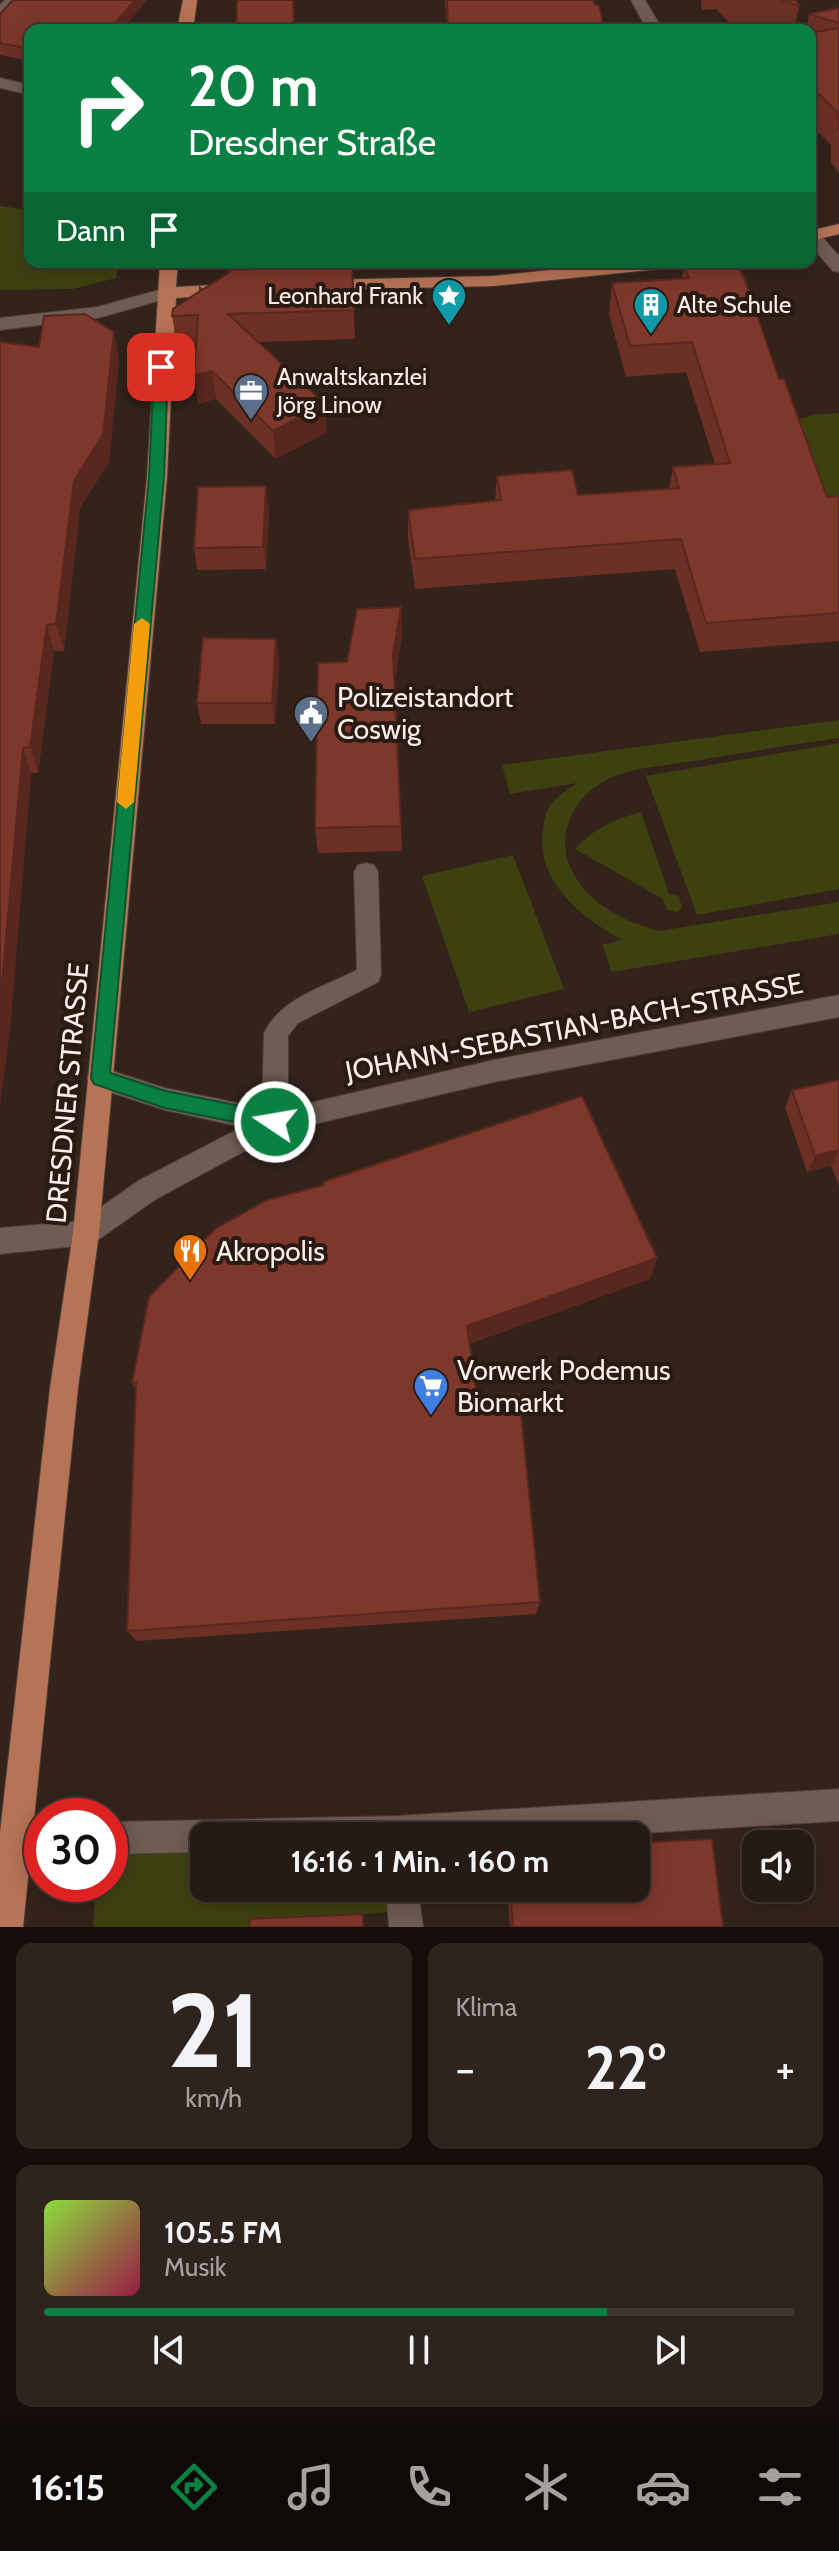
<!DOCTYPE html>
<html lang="de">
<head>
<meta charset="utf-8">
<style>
	:root { --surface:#261a14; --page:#2e231d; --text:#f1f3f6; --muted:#a4a1a0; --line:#423834; --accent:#0b8043 }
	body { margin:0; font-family:Cabin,sans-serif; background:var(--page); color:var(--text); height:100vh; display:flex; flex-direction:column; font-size:30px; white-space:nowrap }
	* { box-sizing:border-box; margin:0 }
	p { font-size:26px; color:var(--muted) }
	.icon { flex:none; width:44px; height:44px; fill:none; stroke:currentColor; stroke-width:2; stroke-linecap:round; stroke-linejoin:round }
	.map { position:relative; height:1927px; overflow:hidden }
	.sheet { display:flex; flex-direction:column; gap:16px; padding:16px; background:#150e0b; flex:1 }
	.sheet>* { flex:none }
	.banner { position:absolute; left:24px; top:24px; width:792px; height:244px; border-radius:16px; box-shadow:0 4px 20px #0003,0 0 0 2px var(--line); background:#0b8043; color:#fff; overflow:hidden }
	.controls { position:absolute; left:742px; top:1830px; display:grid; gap:16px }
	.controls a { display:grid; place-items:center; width:72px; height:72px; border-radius:16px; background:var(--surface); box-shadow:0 4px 20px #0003,0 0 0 2px var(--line); font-size:40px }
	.speed { position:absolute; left:24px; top:1798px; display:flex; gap:16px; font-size:40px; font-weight:700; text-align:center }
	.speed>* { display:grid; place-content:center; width:104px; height:104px; border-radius:50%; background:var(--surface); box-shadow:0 4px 20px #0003,0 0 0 2px var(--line); line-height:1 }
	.speed .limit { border:12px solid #d22; background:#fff; color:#111 }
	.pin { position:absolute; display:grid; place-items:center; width:68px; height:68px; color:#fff; margin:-34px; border-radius:16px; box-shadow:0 4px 12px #0006 }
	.me { position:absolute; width:88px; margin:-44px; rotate:282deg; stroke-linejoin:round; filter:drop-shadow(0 0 6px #0008) }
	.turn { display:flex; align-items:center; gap:28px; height:168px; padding:0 32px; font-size:36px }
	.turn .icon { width:104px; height:104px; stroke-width:2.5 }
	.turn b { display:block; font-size:56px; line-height:68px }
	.then { display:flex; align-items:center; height:76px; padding:0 32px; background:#0003; gap:16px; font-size:30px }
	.big { font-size:60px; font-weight:700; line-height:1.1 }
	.sheet .tile { flex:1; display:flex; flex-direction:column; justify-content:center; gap:12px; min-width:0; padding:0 28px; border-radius:16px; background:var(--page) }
	.sheet .dial { align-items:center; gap:0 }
	.dial b { font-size:104px; line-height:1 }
	.song { display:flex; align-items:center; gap:24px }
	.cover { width:96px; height:96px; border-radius:12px; background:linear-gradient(135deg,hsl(90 70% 55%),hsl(340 70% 35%)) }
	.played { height:8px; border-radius:4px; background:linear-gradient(90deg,var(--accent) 75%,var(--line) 75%) }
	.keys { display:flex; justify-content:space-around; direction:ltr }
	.heat { display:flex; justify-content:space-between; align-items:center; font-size:44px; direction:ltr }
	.sheet .tiles { flex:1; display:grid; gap:16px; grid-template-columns:1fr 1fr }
	.tile:last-child { grid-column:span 2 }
	.trip { position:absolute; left:190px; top:1822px; width:460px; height:80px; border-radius:16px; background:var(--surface); box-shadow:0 4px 20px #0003,0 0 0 2px var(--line); font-weight:700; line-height:80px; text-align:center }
	.dock { display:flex; height:128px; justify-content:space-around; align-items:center; background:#0f0a08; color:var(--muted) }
	.dock .icon { width:56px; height:56px }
	.dock .active { color:var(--accent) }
	.dock b { font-size:36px; color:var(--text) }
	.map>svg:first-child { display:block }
	.green { fill:#3d4110 }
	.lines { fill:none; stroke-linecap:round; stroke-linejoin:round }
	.minor-casing { stroke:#4b3e38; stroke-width:2 }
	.major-casing { stroke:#4b3e38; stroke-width:2 }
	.minor { fill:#6f5c53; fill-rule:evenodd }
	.major { fill:#b77355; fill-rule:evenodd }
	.wall { fill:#6c3025 }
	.shaded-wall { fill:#58271e }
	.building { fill:#7d382b; stroke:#58271e; stroke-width:2 }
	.route { fill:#0b8043; stroke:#07532c; stroke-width:2 }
	.slow { fill:#f59e0b }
	.labels { text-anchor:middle; stroke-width:8; stroke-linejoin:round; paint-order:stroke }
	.far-poi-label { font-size:24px; fill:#faeee9; stroke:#291a12; text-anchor:start }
	.poi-label { font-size:28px; fill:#faeee9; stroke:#291a12; text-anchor:start }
	.street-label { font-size:28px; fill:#faeee9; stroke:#291a12 }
</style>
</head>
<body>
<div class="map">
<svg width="839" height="1927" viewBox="0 0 839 1927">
	<rect width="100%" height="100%" fill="#33231b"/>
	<g class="green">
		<polygon points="0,206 30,210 30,262 119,262 116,278 73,289 0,290"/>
		<polygon points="839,413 839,510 822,502 794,421 813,415"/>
		<path d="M839 720V738C790 745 742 753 693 761 664 766 629 767 603 782 574 798 557 833 569 864 584 902 622 921 659 931L839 902V934L612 972 602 945 622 940C584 919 535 882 543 831 544 824 545 813 549 807 555 797 567 790 577 783L510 794 502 765Z"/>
		<polygon points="839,743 839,889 697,915 646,776"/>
		<path d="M641 812 669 894 679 896 682 908 677 912 667 910 663 899 575 849C594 828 613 820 641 812Z"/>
		<polygon points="513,855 564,989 469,1012 422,876"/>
		<polygon points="204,1836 204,1888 402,1888 404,1910 255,1927 93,1927 96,1884 110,1884 110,1838"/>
	</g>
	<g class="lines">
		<defs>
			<g id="minor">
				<polygon points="5,0 20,0 5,16 0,17 0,5"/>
				<polygon points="631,0 645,0 663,30 647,30"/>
				<polygon points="0,78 30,85 30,95 0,88"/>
				<polygon points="810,229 816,230 839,256 839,272 833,271 810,245"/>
				<polygon points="166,288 175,293 172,297 98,318 0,330 0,318 97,307"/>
				<path d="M366 863 374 865 378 872 381 975 378 982 298 1023 288 1036V1108L494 1060 839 995V1017L494 1082 280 1132 156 1199 95 1242 86 1245 0 1254V1228L81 1221 138 1181 242 1127 165 1110 91 1086 87 1078 91 1070 100 1067 165 1088 262 1108 264 1033C280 999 325 986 357 970L354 872 358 865Z"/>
				<polygon points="839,1789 839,1821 595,1836 204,1836 204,1852 110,1854 110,1822 397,1816"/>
				<polygon points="42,1823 42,1855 14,1856 3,1851 0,1835 3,1829 14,1824"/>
				<polygon points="386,1888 418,1888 423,1927 389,1927"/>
			</g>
			<g id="major">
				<polygon points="183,0 197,0 193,30 177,30"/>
				<polygon points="839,224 839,234 810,241 810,231"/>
				<polygon points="160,262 178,262 176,287 232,284 241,289 232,294 176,298 167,477 99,1233 78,1388 23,1927 0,1927 0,1833 50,1388 73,1233 147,477"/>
				<polygon points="626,262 687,262 678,267 493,286 321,290 312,285 321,280 493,276"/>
			</g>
		</defs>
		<use href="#minor" class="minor-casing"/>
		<use href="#major" class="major-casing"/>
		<use href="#minor" class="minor"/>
		<use href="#major" class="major"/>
	</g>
	<g class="wall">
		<polygon points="13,0 147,0 122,30 30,30 30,61 0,55 0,14"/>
		<polygon points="445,0 593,0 605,30 447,30"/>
		<polygon points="701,0 796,0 799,6 794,30 754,30 728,21 716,9 702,10"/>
		<polygon points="839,8 839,174 831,162 831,145 810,124 810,30 806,30 809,14"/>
		<polygon points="30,115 30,158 22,126"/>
		<polygon points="214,262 352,262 355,339 258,342 327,432 276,459 216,399 198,404 196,344 177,344 172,316 202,290 230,272"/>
		<polygon points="684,267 779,379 827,497 839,496 839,641 700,652 675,569 415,589 408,540 408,510 495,501 497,476 578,495 669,489 673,467 715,464 686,372 626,377 609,314 612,283 682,278"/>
		<polygon points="0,342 119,360 109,462 80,508 64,651 54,651 38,773 31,773 10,1030"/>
		<polygon points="269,509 266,569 197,570 194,548"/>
		<polygon points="401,607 402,635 395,679 402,851 318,853 315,828 347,662"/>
		<polygon points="276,639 279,660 275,724 201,724 197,703"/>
		<polygon points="839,1080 839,1186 831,1166 807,1172 785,1107 792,1090"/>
		<polygon points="657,1258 650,1279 469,1344 477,1396 540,1602 536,1614 137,1641 127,1631 136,1390 132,1383"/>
		<polygon points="507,1888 636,1888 723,1927 510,1927"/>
	</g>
	<g class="shaded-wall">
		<polygon points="135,0 147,0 122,30 109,30"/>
		<polygon points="114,332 119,360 109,462 80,508 64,651 56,624 74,481"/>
		<polygon points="212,371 216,399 198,404 194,375"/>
		<polygon points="325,404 327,432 276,459 273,431"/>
		<polygon points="266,486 269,509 266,569 263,547"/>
		<polygon points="401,607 402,635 394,682 393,655"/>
		<polygon points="47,625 54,651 38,773 30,747"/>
		<polygon points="276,639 279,660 275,724 272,703"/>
		<polygon points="23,748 31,773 10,1030 0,1106 0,1005"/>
		<polygon points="839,1150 831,1166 807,1172 815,1156"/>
		<polygon points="657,1258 650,1279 466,1345 467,1326"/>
	</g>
	<g class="building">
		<polygon points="13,0 135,0 109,30 30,30 30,49 0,43 0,14"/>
		<polygon points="237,0 293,0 294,30 236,30"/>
		<polygon points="447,0 593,0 595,4 599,6 605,30 448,30"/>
		<polygon points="782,0 796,0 799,6"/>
		<polygon points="839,8 839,23 809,14"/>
		<polygon points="839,28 839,130 838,113 810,85 810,33"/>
		<polygon points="30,115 30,128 22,126"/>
		<polygon points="708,262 735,262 744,277 779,379 784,379 827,497 839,496 839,613 706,623 681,539 415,559 408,510 501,500 497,476 572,470 578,495 679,488 673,467 730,463 692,342 630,346 612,283 689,278 684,267"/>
		<polygon points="352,266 354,310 228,314 325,404 273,431 212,371 194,375 198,315 172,316 173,309 200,291 200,288 202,290 233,270"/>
		<polygon points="85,314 114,332 103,434 74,481 56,624 47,625 30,747 23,748 0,1005 0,342 39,347 44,316"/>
		<polygon points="266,486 263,547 194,548 198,487"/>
		<polygon points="401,607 393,655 401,826 315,828 318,663 347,662 357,609"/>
		<polygon points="203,638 276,639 272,703 197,703"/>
		<polygon points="839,1080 839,1150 815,1156 792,1090"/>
		<polygon points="582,1096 657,1258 467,1326 477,1396 519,1394 540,1602 127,1631 136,1383 132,1383 149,1297 216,1228 267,1200 324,1185 323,1182"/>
		<polygon points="712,1839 723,1927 513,1927 510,1888 636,1888 636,1843"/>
		<polygon points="363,1914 363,1927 249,1927 250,1919"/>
	</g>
	<polygon class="route" points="161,363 168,367 164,477 110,1073 165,1091 275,1113 282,1115 284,1122 282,1128 275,1130 165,1108 94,1084 91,1078 149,477 154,367"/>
	<polygon class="slow" points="142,618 150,624 134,802 126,809 117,802 134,624"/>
	<defs>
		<symbol id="sight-pin" viewBox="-11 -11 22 30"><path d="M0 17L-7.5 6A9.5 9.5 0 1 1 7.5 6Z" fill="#0f9aa8" stroke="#291a12"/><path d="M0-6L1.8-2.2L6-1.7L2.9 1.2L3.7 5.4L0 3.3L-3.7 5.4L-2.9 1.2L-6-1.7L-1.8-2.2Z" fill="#fff"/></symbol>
		<symbol id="building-pin" viewBox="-11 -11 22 30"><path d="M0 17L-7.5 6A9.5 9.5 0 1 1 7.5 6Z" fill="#0f9aa8" stroke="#291a12"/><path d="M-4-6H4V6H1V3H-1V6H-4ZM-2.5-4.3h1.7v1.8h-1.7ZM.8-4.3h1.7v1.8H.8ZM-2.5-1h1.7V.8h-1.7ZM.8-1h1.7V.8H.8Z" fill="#fff"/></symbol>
		<symbol id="office-pin" viewBox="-11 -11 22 30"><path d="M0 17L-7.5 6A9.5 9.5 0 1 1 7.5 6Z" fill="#5c6f8a" stroke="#291a12"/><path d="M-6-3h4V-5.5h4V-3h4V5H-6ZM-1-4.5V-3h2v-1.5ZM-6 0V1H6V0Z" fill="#fff"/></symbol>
		<symbol id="civic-pin" viewBox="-11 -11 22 30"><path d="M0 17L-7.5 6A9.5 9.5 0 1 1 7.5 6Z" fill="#5c6f8a" stroke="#291a12"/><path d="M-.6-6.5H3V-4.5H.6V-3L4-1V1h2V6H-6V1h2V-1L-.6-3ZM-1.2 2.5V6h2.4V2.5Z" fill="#fff"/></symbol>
		<symbol id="restaurant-pin" viewBox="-11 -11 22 30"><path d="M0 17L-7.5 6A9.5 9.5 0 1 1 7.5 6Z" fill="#e8710a" stroke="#291a12"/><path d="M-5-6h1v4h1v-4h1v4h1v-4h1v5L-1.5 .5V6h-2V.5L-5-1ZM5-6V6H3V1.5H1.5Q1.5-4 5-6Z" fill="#fff"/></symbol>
		<symbol id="supermarket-pin" viewBox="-11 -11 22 30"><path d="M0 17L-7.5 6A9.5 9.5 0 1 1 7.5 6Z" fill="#3f7fe0" stroke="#291a12"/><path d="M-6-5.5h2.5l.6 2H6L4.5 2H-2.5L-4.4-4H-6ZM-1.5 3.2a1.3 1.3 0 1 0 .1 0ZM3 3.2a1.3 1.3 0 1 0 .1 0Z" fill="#fff"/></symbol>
	</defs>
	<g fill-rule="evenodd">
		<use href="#sight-pin" x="429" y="276" width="40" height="54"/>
		<use href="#building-pin" x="631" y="285" width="40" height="54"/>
		<use href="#office-pin" x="231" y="371" width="40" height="54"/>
		<use href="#civic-pin" x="291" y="693" width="40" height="54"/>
		<use href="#restaurant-pin" x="170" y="1231" width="40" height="54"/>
		<use href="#supermarket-pin" x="411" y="1366" width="40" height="54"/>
	</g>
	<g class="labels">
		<g class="far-poi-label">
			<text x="423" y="304" text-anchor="end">Leonhard Frank</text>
			<text x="677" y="313">Alte Schule</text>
			<text x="277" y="385">Anwaltskanzlei<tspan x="277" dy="28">Jörg Linow</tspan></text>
		</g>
		<g class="poi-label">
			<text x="337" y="707">Polizeistandort<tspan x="337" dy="32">Coswig</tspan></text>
			<text x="216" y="1261">Akropolis</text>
			<text x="457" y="1380">Vorwerk Podemus<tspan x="457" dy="32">Biomarkt</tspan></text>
		</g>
		<g class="street-label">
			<text transform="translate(574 1027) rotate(-11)" y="10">JOHANN-SEBASTIAN-BACH-STRASSE</text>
			<text transform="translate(67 1093) rotate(-85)" y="10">DRESDNER STRASSE</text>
		</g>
	</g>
</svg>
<div class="controls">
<a><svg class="icon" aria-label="sound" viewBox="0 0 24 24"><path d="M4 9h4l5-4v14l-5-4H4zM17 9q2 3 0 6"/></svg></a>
</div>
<div class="speed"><div class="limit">30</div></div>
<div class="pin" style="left:161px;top:367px;background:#d93025"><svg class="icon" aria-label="arrive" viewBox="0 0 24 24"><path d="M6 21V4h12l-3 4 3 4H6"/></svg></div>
<svg class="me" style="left:275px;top:1122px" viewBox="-20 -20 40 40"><circle r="17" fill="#0b8043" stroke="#fff" stroke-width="3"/><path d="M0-11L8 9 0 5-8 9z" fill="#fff"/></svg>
<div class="trip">16:16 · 1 Min. · 160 m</div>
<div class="banner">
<div class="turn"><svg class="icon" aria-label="right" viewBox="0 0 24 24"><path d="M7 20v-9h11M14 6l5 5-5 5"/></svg><div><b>20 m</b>Dresdner Straße</div></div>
<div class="then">Dann<svg class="icon" aria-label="arrive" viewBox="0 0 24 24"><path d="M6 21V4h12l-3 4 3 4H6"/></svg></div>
</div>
</div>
<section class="sheet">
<div class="tiles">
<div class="tile dial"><b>21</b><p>km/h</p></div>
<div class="tile"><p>Klima</p>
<div class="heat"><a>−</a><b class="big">22°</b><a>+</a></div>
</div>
<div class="tile">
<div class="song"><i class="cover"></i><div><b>105.5 FM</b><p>Musik</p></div></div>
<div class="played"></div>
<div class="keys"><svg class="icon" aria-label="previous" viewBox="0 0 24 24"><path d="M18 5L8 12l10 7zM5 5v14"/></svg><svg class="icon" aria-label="pause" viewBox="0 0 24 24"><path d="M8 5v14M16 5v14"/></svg><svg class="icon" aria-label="next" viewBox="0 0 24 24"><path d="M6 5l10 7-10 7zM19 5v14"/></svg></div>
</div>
</div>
</section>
<nav class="dock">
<b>16:15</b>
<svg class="icon active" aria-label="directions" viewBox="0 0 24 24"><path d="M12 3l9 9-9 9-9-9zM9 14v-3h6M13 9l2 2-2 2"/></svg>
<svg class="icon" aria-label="music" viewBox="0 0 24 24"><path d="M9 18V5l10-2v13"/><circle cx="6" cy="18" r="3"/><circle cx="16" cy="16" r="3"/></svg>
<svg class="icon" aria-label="phone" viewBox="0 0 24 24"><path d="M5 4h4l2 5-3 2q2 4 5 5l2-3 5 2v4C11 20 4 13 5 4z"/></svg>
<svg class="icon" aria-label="climate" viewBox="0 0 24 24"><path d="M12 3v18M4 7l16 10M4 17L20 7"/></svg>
<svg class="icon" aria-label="car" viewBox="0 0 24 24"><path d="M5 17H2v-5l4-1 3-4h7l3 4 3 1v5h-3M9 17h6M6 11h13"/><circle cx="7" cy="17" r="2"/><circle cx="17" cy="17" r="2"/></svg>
<svg class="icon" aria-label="filters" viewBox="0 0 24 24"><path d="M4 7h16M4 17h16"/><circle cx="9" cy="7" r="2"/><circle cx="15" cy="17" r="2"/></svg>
</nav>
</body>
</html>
